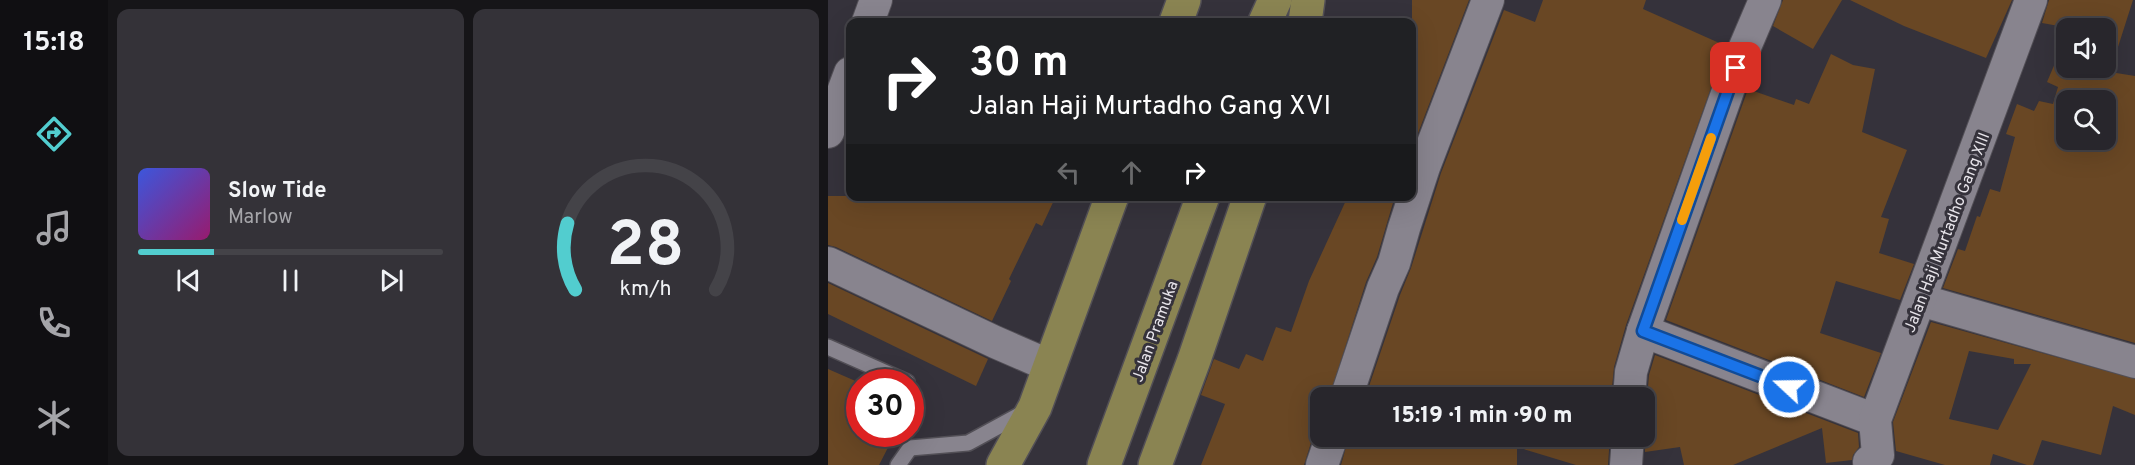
<!DOCTYPE html>
<html lang="en">
<head>
<meta charset="utf-8">
<style>
	:root { --surface:#28262c; --page:#343238; --text:#f1f3f6; --muted:#a5a5a9; --line:#444348; --accent:#52cdcf }
	body { margin:0; font-family:Overpass,sans-serif; background:var(--page); color:var(--text); height:100vh; display:flex; flex-direction:column; font-size:22px; white-space:nowrap }
	* { box-sizing:border-box; margin:0 }
	p { font-size:20px; color:var(--muted) }
	.icon { flex:none; width:33px; height:33px; fill:none; stroke:currentColor; stroke-width:2; stroke-linecap:round; stroke-linejoin:round }
	.map { position:relative; flex:1; overflow:hidden }
	.side { display:flex; flex-direction:column; gap:9px; padding:9px; background:#161518; width:720px }
	.side>* { flex:none }
	.hud { position:absolute; left:18px; top:18px; width:570px; height:183px; border-radius:12px; box-shadow:0 6px 24px #0002,0 0 0 2px var(--line); background:#202124; color:#fff; overflow:hidden }
	.controls { position:absolute; left:1228px; top:18px; display:grid; gap:12px }
	.controls a { display:grid; place-items:center; width:60px; height:60px; border-radius:12px; background:var(--surface); box-shadow:0 6px 24px #0002,0 0 0 2px var(--line); font-size:30px }
	.speed { position:absolute; left:18px; top:369px; display:flex; gap:12px; font-size:30px; font-weight:700; text-align:center }
	.speed>* { display:grid; place-content:center; width:78px; height:78px; border-radius:50%; background:var(--surface); box-shadow:0 6px 24px #0002,0 0 0 2px var(--line); line-height:1 }
	.speed .limit { border:9px solid #d22; background:#fff; color:#111 }
	.pin { position:absolute; display:grid; place-items:center; width:51px; height:51px; color:#fff; margin:-26px; border-radius:12px; box-shadow:0 3px 9px #0006 }
	.me { position:absolute; width:66px; margin:-33px; rotate:291deg; stroke-linejoin:round; filter:drop-shadow(0 0 4px #0008) }
	.turn { display:flex; align-items:center; gap:21px; height:126px; padding:0 24px; font-size:27px }
	.turn .icon { width:78px; height:78px; stroke-width:2.5 }
	.turn b { display:block; font-size:42px; line-height:51px }
	.lanes { display:flex; align-items:center; height:57px; padding:0 24px; background:#0003; justify-content:center; gap:30px; direction:ltr }
	.lanes .off { opacity:.35 }
	.side .tile { flex:1; display:flex; flex-direction:column; justify-content:center; gap:9px; min-width:0; padding:0 21px; border-radius:12px; background:var(--page) }
	.side .dial { align-items:center; gap:0 }
	.dial svg { height:156px; overflow:visible; fill:none; stroke:var(--line); stroke-width:7; stroke-linecap:round; text-anchor:middle }
	.dial text { fill:var(--text); stroke:none }
	.song { display:flex; align-items:center; gap:18px }
	.cover { width:72px; height:72px; border-radius:9px; background:linear-gradient(135deg,hsl(230 70% 55%),hsl(320 70% 35%)) }
	.played { height:6px; border-radius:3px; background:linear-gradient(90deg,var(--accent) 25%,var(--line) 25%) }
	.keys { display:flex; justify-content:space-around; direction:ltr }
	.side .tiles { flex:1; display:grid; gap:9px; grid-template-columns:repeat(2,1fr) }
	.trip { position:absolute; left:482px; top:387px; width:345px; height:60px; border-radius:12px; background:var(--surface); box-shadow:0 6px 24px #0002,0 0 0 2px var(--line); font-weight:800; line-height:60px; text-align:center }
	main { display:flex; flex:1; min-height:0 }
	.tabs { display:flex; flex-direction:column; width:108px; justify-content:space-around; align-items:center; background:#100f12; color:var(--muted) }
	.tabs .icon { width:42px; height:42px }
	.tabs .active { color:var(--accent) }
	.tabs b { font-size:27px; color:var(--text) }
	.map>svg:first-child { display:block }
	.building { fill:#694724; fill-rule:evenodd }
	.lines { fill:none; stroke-linecap:round; stroke-linejoin:round }
	.lane-casing { stroke:#524f56; stroke-width:18 }
	.street-casing { stroke:#524f56; stroke-width:34 }
	.primary-casing { stroke:#524f56; stroke-width:36 }
	.lane { stroke:#88848e; stroke-width:15 }
	.street { stroke:#88848e; stroke-width:32 }
	.primary { stroke:#8a8452; stroke-width:33 }
	.route-casing { stroke:#114b97; stroke-width:15 }
	.route { stroke:#1a73e8; stroke-width:10 }
	.slow { stroke:#f59e0b; stroke-width:10 }
	.labels { text-anchor:middle; stroke-width:6; stroke-linejoin:round; paint-order:stroke }
	.street-label { font-size:16px; fill:#e7e4ea; stroke:#35323b }
</style>
</head>
<body>
<main>
<nav class="tabs">
<b>15:18</b>
<svg class="icon active" aria-label="directions" viewBox="0 0 24 24"><path d="M12 3l9 9-9 9-9-9zM9 14v-3h6M13 9l2 2-2 2"/></svg>
<svg class="icon" aria-label="music" viewBox="0 0 24 24"><path d="M9 18V5l10-2v13"/><circle cx="6" cy="18" r="3"/><circle cx="16" cy="16" r="3"/></svg>
<svg class="icon" aria-label="phone" viewBox="0 0 24 24"><path d="M5 4h4l2 5-3 2q2 4 5 5l2-3 5 2v4C11 20 4 13 5 4z"/></svg>
<svg class="icon" aria-label="climate" viewBox="0 0 24 24"><path d="M12 3v18M4 7l16 10M4 17L20 7"/></svg>
</nav>
<section class="side">
<div class="tiles">
<div class="tile">
<div class="song"><i class="cover"></i><div><b>Slow Tide</b><p>Marlow</p></div></div>
<div class="played"></div>
<div class="keys"><svg class="icon" aria-label="previous" viewBox="0 0 24 24"><path d="M18 5L8 12l10 7zM5 5v14"/></svg><svg class="icon" aria-label="pause" viewBox="0 0 24 24"><path d="M8 5v14M16 5v14"/></svg><svg class="icon" aria-label="next" viewBox="0 0 24 24"><path d="M6 5l10 7-10 7zM19 5v14"/></svg></div>
</div>
<div class="tile dial"><svg viewBox="0 0 100 80">
<path d="M14 69A42 42 0 1 1 86 69"/>
<path d="M14 69A42 42 0 0 1 10 35" stroke="#52cdcf"/>
<text x="50" y="56" font-size="32" font-weight="700">28</text>
<text x="50" y="72" font-size="11">km/h</text>
</svg></div>
</div>
</section>
<div class="map">
<svg width="1307" height="465" viewBox="0 0 1307 465">
	<rect width="100%" height="100%" fill="#35323b"/>
	<g class="building">
		<polygon points="584,0 641,0 584,149"/>
		<polygon points="715,0 818,0 815,9 898,46 798,325 786,367 783,398 537,398 572,295 583,268 613,173 676,10 707,22"/>
		<polygon points="955,0 1014,0 985,49 945,26"/>
		<polygon points="1022,0 1184,0 1158,58 1076,26"/>
		<path d="M1221 0H1305L1282 72 1307 76V343L1115 288 1130 249 1137 251 1149 216 1152 217 1162 189 1172 192 1187 137 1178 134 1189 104 1206 111 1211 101 1225 104 1230 87 1219 82 1239 35V68H1278V28H1242L1214 23ZM1239 100H1278V140H1239Z"/>
		<polygon points="1003,54 1025,65 1047,69 1034,132 1079,150 1053,217 1061,219 1051,253 1086,264 1072,300 1008,281 992,333 1053,353 1036,397 838,320 920,89 966,105 968,99 981,104"/>
		<polygon points="0,196 228,196 214,226 208,223 181,279 183,281 164,321 8,247 0,245"/>
		<polygon points="520,196 567,196 549,257 538,282 501,398 492,398 492,423 487,430 476,465 373,465 397,404 373,395 386,359 411,369 418,354 435,361 448,327 463,332 481,281"/>
		<polygon points="0,283 160,359 148,386 0,314"/>
		<path d="M1103 322 1307 379V415L1285 406 1273 455 1214 440 1205 465H1199L1165 454 1162 465H1117L1068 451 1065 422ZM1141 351 1186 359V364H1203L1170 430 1121 419Z"/>
		<polygon points="827,355 1030,433 1031,447 1025,455 1024,460 998,463 994,428 905,465 856,465 852,447 817,452 816,408 819,399 821,375"/>
		<polygon points="0,369 32,383 32,434 67,434 51,465 0,465"/>
		<polygon points="521,436 782,436 780,465 748,465 689,447 689,465 513,465"/>
	</g>
	<g class="lines">
		<defs>
			<g id="lane">
				<polyline points="0,347 79,382"/>
				<polyline points="70,465 82,448 140,443 197,412"/>
			</g>
			<g id="street">
				<polyline points="937,0 908,68 815,331 1047,420"/>
				<polyline points="40,22 48,0"/>
				<polyline points="0,132 22,73"/>
				<polyline points="0,263 167,342 222,366"/>
				<polyline points="1092,300 1307,362"/>
				<polyline points="518,398 555,288 566,263 576,228 596,167 660,0"/>
				<polyline points="801,398 803,372 815,331"/>
				<polyline points="1041,462 1050,455 1047,420 1203,0"/>
				<polyline points="494,465 504,436"/>
				<polyline points="798,465 800,436"/>
			</g>
			<g id="primary">
				<polyline points="348,22 356,0"/>
				<polyline points="437,22 447,0"/>
				<polyline points="477,22 480,0"/>
				<polyline points="175,465 207,407 284,196"/>
				<polyline points="276,465 375,196"/>
				<polyline points="327,465 366,360 422,196"/>
			</g>
		</defs>
		<use href="#lane" class="lane-casing"/>
		<use href="#street" class="street-casing"/>
		<use href="#primary" class="primary-casing"/>
		<use href="#lane" class="lane"/>
		<use href="#street" class="street"/>
		<use href="#primary" class="primary"/>
	</g>
	<g class="lines">
		<defs>
			<polyline id="route" points="908,68 815,331 961,387"/>
		</defs>
		<use href="#route" class="route-casing"/>
		<use href="#route" class="route"/>
		<polyline class="slow" points="854,220 883,138"/>
	</g>
	<g class="labels">
		<g class="street-label">
			<text transform="translate(1118 232) rotate(-69)" y="6">Jalan Haji Murtadho Gang XIII</text>
			<text transform="translate(326 331) rotate(-70)" y="6">Jalan Pramuka</text>
		</g>
	</g>
</svg>
<div class="controls">
<a><svg class="icon" aria-label="sound" viewBox="0 0 24 24"><path d="M4 9h4l5-4v14l-5-4H4zM17 9q2 3 0 6"/></svg></a>
<a><svg class="icon" aria-label="search" viewBox="0 0 24 24"><circle cx="10" cy="10" r="6"/><path d="M15 15l6 6"/></svg></a>
</div>
<div class="speed"><div class="limit">30</div></div>
<div class="pin" style="left:908px;top:68px;background:#d93025"><svg class="icon" aria-label="arrive" viewBox="0 0 24 24"><path d="M6 21V4h12l-3 4 3 4H6"/></svg></div>
<svg class="me" style="left:961px;top:387px" viewBox="-20 -20 40 40"><circle r="17" fill="#1a73e8" stroke="#fff" stroke-width="3"/><path d="M0-11L8 9 0 5-8 9z" fill="#fff"/></svg>
<div class="trip">15:19 · 1 min · 90 m</div>
<div class="hud">
<div class="turn"><svg class="icon" aria-label="right" viewBox="0 0 24 24"><path d="M7 20v-9h11M14 6l5 5-5 5"/></svg><div><b>30 m</b>Jalan Haji Murtadho Gang XVI</div></div>
<div class="lanes"><svg class="icon off" aria-label="left" viewBox="0 0 24 24"><path d="M17 20v-9H6M10 6l-5 5 5 5"/></svg><svg class="icon off" aria-label="ahead" viewBox="0 0 24 24"><path d="M12 20V5M6 11l6-6 6 6"/></svg><svg class="icon" aria-label="right" viewBox="0 0 24 24"><path d="M7 20v-9h11M14 6l5 5-5 5"/></svg></div>
</div>
</div>
</main>
</body>
</html>
